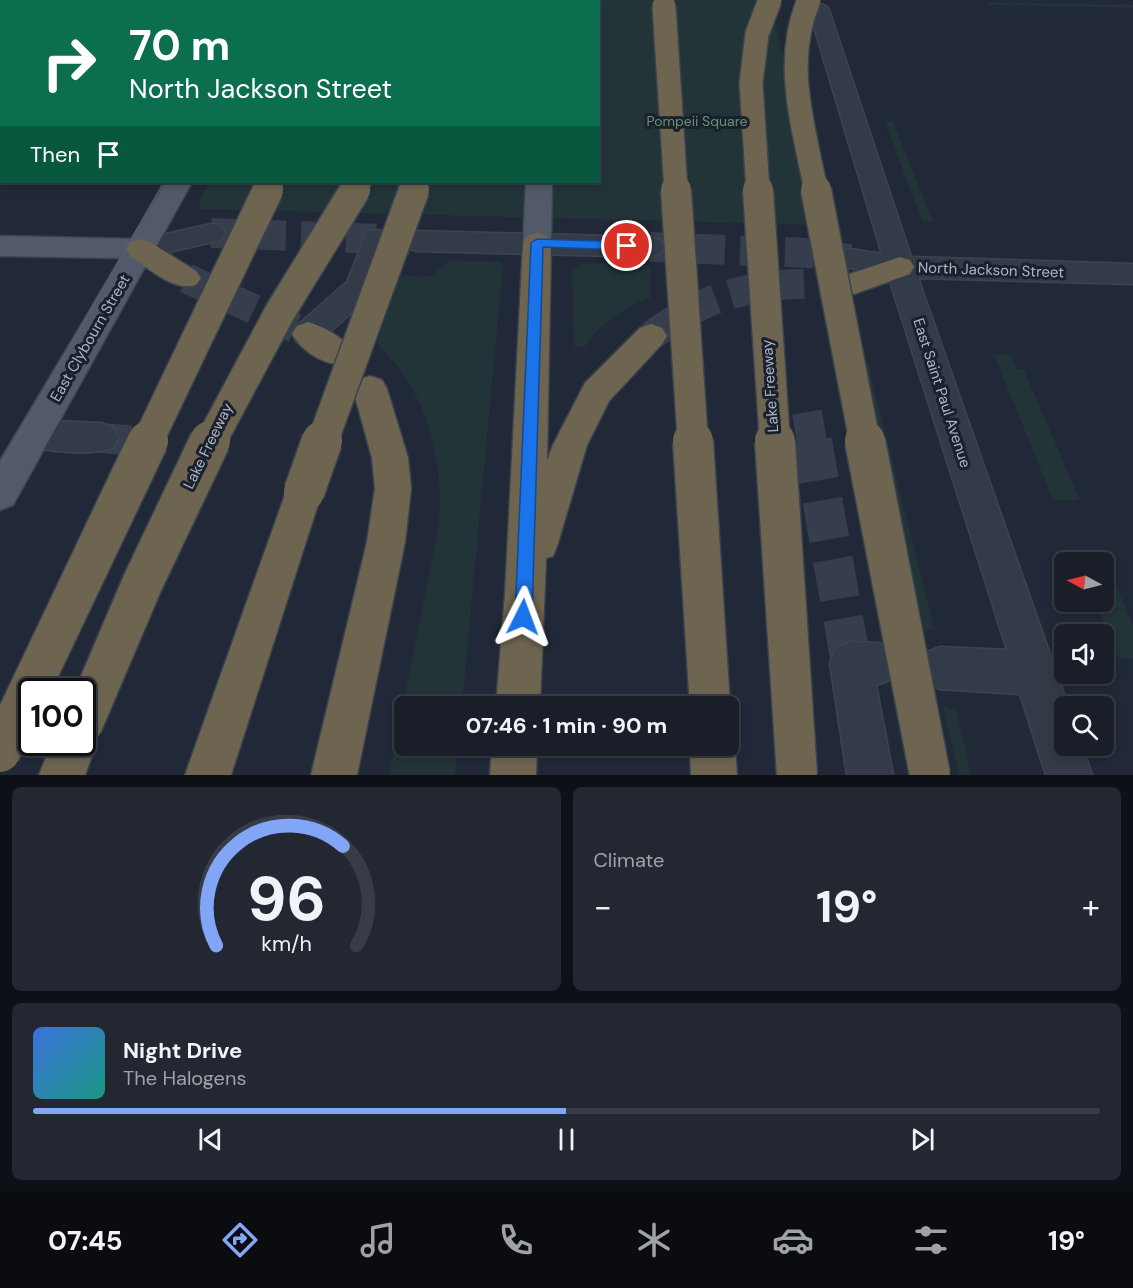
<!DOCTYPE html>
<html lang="en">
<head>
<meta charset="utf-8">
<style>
	:root { --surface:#191e29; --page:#222731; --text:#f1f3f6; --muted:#9fa2a8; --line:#373c46; --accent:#82a5f6 }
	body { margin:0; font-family:"DM Sans",sans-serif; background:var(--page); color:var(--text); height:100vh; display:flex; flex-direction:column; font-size:22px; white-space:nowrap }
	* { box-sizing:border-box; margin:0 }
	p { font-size:20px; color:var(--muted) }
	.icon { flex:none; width:33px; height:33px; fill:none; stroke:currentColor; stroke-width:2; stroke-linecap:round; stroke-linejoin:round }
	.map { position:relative; height:775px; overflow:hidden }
	.sheet { display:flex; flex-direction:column; gap:12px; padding:12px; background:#0e1017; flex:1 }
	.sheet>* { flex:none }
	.hud { position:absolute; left:0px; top:0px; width:600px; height:183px; box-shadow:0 3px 9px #0003,0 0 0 2px var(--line); background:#0b6e4f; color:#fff; overflow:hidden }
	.needle { width:39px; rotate:277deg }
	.buttons { position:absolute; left:1054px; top:552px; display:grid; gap:12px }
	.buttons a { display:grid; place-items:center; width:60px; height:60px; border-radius:9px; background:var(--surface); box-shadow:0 3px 9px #0003,0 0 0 2px var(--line); font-size:30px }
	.speed { position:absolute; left:18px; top:678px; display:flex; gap:12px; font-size:30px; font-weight:700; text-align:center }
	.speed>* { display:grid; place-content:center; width:78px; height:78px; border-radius:50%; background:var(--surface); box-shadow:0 3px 9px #0003,0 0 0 2px var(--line); line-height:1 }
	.speed .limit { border:3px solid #111; border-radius:9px; background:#fff; color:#111 }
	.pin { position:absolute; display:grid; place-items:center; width:51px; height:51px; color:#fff; margin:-26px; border:3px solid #fff; border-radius:50%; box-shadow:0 2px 6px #0007 }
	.me { position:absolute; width:66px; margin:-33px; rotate:3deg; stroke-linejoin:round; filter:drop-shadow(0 0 4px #0008) }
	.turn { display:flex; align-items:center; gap:21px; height:126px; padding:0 30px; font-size:27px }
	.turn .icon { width:78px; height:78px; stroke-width:2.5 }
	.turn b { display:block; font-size:42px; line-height:51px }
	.then { display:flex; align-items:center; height:57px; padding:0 30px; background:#0003; gap:12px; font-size:22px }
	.big { font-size:45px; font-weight:700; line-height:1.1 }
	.sheet .tile { flex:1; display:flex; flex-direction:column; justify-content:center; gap:9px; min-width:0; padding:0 21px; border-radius:9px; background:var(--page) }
	.sheet .dial { align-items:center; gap:0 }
	.dial svg { height:156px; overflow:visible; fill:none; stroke:var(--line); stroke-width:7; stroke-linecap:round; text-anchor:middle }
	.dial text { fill:var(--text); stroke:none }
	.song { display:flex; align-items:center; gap:18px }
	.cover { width:72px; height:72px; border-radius:9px; background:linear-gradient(135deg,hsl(220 70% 55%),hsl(170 70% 35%)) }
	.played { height:6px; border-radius:3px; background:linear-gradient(90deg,var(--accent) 50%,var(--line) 50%) }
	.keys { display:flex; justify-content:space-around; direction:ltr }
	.heat { display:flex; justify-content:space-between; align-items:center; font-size:33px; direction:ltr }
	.sheet .tiles { flex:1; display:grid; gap:12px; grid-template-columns:1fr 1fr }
	.tile:last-child { grid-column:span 2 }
	.trip { position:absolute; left:394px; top:696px; width:345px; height:60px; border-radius:9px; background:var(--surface); box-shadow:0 3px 9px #0003,0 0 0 2px var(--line); font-weight:700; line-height:60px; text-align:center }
	.dock { display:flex; height:96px; justify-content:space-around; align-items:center; background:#0a0c10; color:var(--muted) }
	.dock .icon { width:42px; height:42px }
	.dock .current { color:var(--accent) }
	.dock b { font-size:27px; color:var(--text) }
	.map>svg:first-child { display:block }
	.green { fill:#223438 }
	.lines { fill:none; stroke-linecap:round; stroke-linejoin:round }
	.minor-tunnel-far1 { stroke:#363d4c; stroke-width:30; stroke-dasharray:30 15; stroke-linecap:butt }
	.minor-tunnel { stroke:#363d4c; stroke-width:40; stroke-dasharray:40 20; stroke-linecap:butt }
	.highway-tunnel { stroke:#363d4c; stroke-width:30; stroke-dasharray:30 15; stroke-linecap:butt }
	.minor-casing { stroke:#3d4451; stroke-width:3 }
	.major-casing { stroke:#3d4451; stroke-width:3 }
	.highway-casing { stroke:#3c424f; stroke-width:3 }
	.minor { fill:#343b48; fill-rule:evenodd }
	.major { fill:#525968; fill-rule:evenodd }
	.highway { fill:#6e6551; fill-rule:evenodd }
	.tram { stroke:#565e6f; stroke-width:1.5 }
	.highway-bridge-far2-casing { stroke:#3c424f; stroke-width:26; stroke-linecap:butt }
	.highway-bridge-far1-casing { stroke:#3c424f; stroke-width:33; stroke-linecap:butt }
	.highway-bridge-casing { stroke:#3c424f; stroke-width:43; stroke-linecap:butt }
	.highway-bridge-far2 { stroke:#6e6551; stroke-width:23 }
	.highway-bridge-far1 { stroke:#6e6551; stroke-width:30 }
	.highway-bridge { stroke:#6e6551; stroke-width:40 }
	.route { fill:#1a73e8; stroke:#114b97; stroke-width:1.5 }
	.labels { text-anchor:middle; stroke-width:6; stroke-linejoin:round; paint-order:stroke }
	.far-park-label { font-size:14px; fill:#669475; stroke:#1a202c }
	.street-label { font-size:15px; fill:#aeb5c4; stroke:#1a202c }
</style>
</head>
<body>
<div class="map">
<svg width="1133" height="775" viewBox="0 0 1133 775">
	<rect width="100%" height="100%" fill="#212837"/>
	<g class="green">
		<polygon points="341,0 770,0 822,223 819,225 201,209 199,202 210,182 598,182 598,2 335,1"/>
		<polygon points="990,2 1133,5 1133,8 987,5"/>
		<polygon points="893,121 933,222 922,221 885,123"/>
		<path d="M451 260 499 262 503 265 462 706H405V746H458L455 775H389L437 536C445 480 435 423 404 375 397 363 385 354 377 343L399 275 431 276Z"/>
		<path d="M581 263 650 265V298C627 305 596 327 584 348L574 346 572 272Z"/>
		<polygon points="994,355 1011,355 1017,370 1024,370 1080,500 1053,500"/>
		<polygon points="859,363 868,364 934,628 925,631"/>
		<polygon points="1078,560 1106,561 1133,625 1133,659 1118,658 1095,602 1104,602 1104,562 1079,562"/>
		<polygon points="943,706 956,711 971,775 959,775"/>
	</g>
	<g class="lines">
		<g class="minor-tunnel-far1">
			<polyline points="211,233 410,240"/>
			<polyline points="650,247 809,253 850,259"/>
			<polyline points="807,412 812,443"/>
			<polyline points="101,438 157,442"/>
		</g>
		<g class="minor-tunnel">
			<polyline points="150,441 157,442"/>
			<polyline points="812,441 851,663"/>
		</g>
		<g class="highway-tunnel">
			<polyline points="186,278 308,334"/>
			<path d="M651 336C720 284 771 283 854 283"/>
		</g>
		<defs>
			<g id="minor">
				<polygon points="55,0 76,0 54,2"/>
				<polygon points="819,4 826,6 829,10 911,257 1133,264 1133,284 918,278 1068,706 1065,706 1065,746 1082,746 1092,775 1046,775 1020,694 940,689 925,683 919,668 925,653 940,647 1007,650 888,275 840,266 836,259 840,252 850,249 882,254 809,10 812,6"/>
				<polygon points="2,60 2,75 0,76 0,61"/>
				<polygon points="211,224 221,226 225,233 221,240 140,259 130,256 126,249 130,242"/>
				<polygon points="377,230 387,232 391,239 370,296 319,342 308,346 297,342 292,334 297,326 347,282 367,232"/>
				<polygon points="417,231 650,237 660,240 664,247 660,254 650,257 417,251 407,248 403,241 407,234"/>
				<path d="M35 420 101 423 113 428 118 438 113 448C91 456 45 452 23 444L18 434 23 424Z"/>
				<polygon points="851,642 878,643 893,649 899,664 893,679 876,685 893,775 847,775 830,663 836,648"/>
			</g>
			<g id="major">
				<polygon points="270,0 290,0 269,2"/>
				<polygon points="166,182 192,182 13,505 0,510 0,461 121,258 0,256 0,236 132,239"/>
				<polygon points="526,182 552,182 551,243 547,250 537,253 527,250 523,243"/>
			</g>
			<g id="highway">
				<polygon points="364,0 384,0 363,2"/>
				<polygon points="506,0 527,0 505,2"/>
				<polygon points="537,233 547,236 551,243 547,461 553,445 585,383 640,328 651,324 662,328 667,336 662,344 609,401 587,445 558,543 553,556 546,558 540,706 496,706 505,594 523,243 527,236"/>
				<path d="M140 239 150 242 196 271 201 278 196 285C173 292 149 268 130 256L126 249 130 242Z"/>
				<polygon points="900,257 910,260 914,267 910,274 854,294 844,290 839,283 844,276"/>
				<path d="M308 322C325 327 346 339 354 354L349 363C329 369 302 352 292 334L297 326Z"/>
				<polygon points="370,376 382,380 387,389 408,458 411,488 405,542 357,775 311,775 367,542 375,488 372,458 353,389 358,380"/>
				<polygon points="304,476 317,481 322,492 231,775 185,775 286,492 291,481"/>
				<polygon points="82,723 91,726 97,742 85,775 39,775 52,742 82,742"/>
				<polygon points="729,733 735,746 737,775 691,775 690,746 729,746"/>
				<polygon points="492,746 537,746 536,775 490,775"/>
			</g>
		</defs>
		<use href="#minor" class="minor-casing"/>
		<use href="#major" class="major-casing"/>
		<use href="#highway" class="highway-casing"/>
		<use href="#minor" class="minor"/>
		<use href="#major" class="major"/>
		<use href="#highway" class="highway"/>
		<polyline class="tram" points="0,468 164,182"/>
		<defs>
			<g id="highway-bridge-far2">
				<path d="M809 0C782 63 804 127 816 191"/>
				<polyline points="664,6 676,191"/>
				<polyline points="268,191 272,182"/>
				<polyline points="354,191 360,182"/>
				<polyline points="414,191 417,182"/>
				<polyline points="758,191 751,83 757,34 770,0"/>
			</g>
			<g id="highway-bridge-far1">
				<polyline points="676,190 693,443"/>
				<polyline points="758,190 775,443"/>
				<polyline points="816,190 865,443"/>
				<polyline points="147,443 268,190"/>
				<polyline points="210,443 280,312 355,190"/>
				<polyline points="322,443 414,190"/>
			</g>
			<g id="highway-bridge">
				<polyline points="693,441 710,706"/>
				<polyline points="775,441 797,775"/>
				<polyline points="865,441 930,775"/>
				<polyline points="304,492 322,441"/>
				<polyline points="82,725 142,584 210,441"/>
				<polyline points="0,752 148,441"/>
			</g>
		</defs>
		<use href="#highway-bridge-far2" class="highway-bridge-far2-casing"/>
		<use href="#highway-bridge-far1" class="highway-bridge-far1-casing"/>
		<use href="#highway-bridge" class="highway-bridge-casing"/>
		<use href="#highway-bridge-far2" class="highway-bridge-far2"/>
		<use href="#highway-bridge-far1" class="highway-bridge-far1"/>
		<use href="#highway-bridge" class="highway-bridge"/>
	</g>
	<polygon class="route" points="537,239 627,242 633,246 627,250 543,247 532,617 529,623 523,625 517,623 515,617 531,243"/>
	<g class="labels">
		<g class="far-park-label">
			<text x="697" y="126">Pompeii Square</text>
		</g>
		<g class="street-label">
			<text transform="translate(991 270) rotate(2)" y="5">North Jackson Street</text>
			<text transform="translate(90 338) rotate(-60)" y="5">East Clybourn Street</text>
			<text transform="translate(770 386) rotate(-94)" y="5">Lake Freeway</text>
			<text transform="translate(942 393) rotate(72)" y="5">East Saint Paul Avenue</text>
			<text transform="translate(208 446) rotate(-64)" y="5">Lake Freeway</text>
		</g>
	</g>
</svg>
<div class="buttons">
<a><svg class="needle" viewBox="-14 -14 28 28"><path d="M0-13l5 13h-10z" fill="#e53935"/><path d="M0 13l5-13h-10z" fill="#9fa2a8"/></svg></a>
<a><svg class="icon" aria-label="sound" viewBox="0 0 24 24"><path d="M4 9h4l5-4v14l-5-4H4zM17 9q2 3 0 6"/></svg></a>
<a><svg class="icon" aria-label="search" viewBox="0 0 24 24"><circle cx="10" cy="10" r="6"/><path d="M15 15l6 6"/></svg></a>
</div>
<div class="speed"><div class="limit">100</div></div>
<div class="pin" style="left:627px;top:246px;background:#d93025"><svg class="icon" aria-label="arrive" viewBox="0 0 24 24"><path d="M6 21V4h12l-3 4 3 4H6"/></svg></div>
<svg class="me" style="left:523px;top:617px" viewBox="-20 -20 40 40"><path d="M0-17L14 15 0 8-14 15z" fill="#1a73e8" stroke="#fff" stroke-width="4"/></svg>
<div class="trip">07:46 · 1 min · 90 m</div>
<div class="hud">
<div class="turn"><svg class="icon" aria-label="right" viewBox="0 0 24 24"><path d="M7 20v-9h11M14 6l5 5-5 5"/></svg><div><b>70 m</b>North Jackson Street</div></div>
<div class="then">Then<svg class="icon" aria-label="arrive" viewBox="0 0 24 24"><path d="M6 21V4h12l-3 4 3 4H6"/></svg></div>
</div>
</div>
<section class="sheet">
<div class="tiles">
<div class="tile dial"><svg viewBox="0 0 100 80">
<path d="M14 69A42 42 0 1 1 86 69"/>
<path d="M14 69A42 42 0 0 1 79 18" stroke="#82a5f6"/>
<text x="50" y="56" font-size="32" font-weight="700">96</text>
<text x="50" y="72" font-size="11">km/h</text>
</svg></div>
<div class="tile"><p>Climate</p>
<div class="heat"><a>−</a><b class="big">19°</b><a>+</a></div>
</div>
<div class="tile">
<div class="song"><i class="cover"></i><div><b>Night Drive</b><p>The Halogens</p></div></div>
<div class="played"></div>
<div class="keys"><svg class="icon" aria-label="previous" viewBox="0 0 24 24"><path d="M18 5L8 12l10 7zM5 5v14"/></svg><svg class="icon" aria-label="pause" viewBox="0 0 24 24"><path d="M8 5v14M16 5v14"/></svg><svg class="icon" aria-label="next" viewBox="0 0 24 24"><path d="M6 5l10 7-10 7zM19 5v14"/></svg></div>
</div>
</div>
</section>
<nav class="dock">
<b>07:45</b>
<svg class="icon current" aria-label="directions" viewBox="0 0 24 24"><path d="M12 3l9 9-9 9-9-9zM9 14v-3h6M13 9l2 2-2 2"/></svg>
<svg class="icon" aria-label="music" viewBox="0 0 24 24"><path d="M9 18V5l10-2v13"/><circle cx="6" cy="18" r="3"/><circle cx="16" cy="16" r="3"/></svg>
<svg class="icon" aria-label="phone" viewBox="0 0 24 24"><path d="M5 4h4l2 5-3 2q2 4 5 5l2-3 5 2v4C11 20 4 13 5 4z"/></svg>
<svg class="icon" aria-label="climate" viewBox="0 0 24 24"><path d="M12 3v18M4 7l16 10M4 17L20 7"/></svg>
<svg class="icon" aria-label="car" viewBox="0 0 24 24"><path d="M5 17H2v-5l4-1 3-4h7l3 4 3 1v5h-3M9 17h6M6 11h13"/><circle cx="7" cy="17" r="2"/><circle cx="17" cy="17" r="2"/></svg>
<svg class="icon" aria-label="filters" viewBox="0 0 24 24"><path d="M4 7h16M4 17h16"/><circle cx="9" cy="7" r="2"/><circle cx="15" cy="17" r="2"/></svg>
<b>19°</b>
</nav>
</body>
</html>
